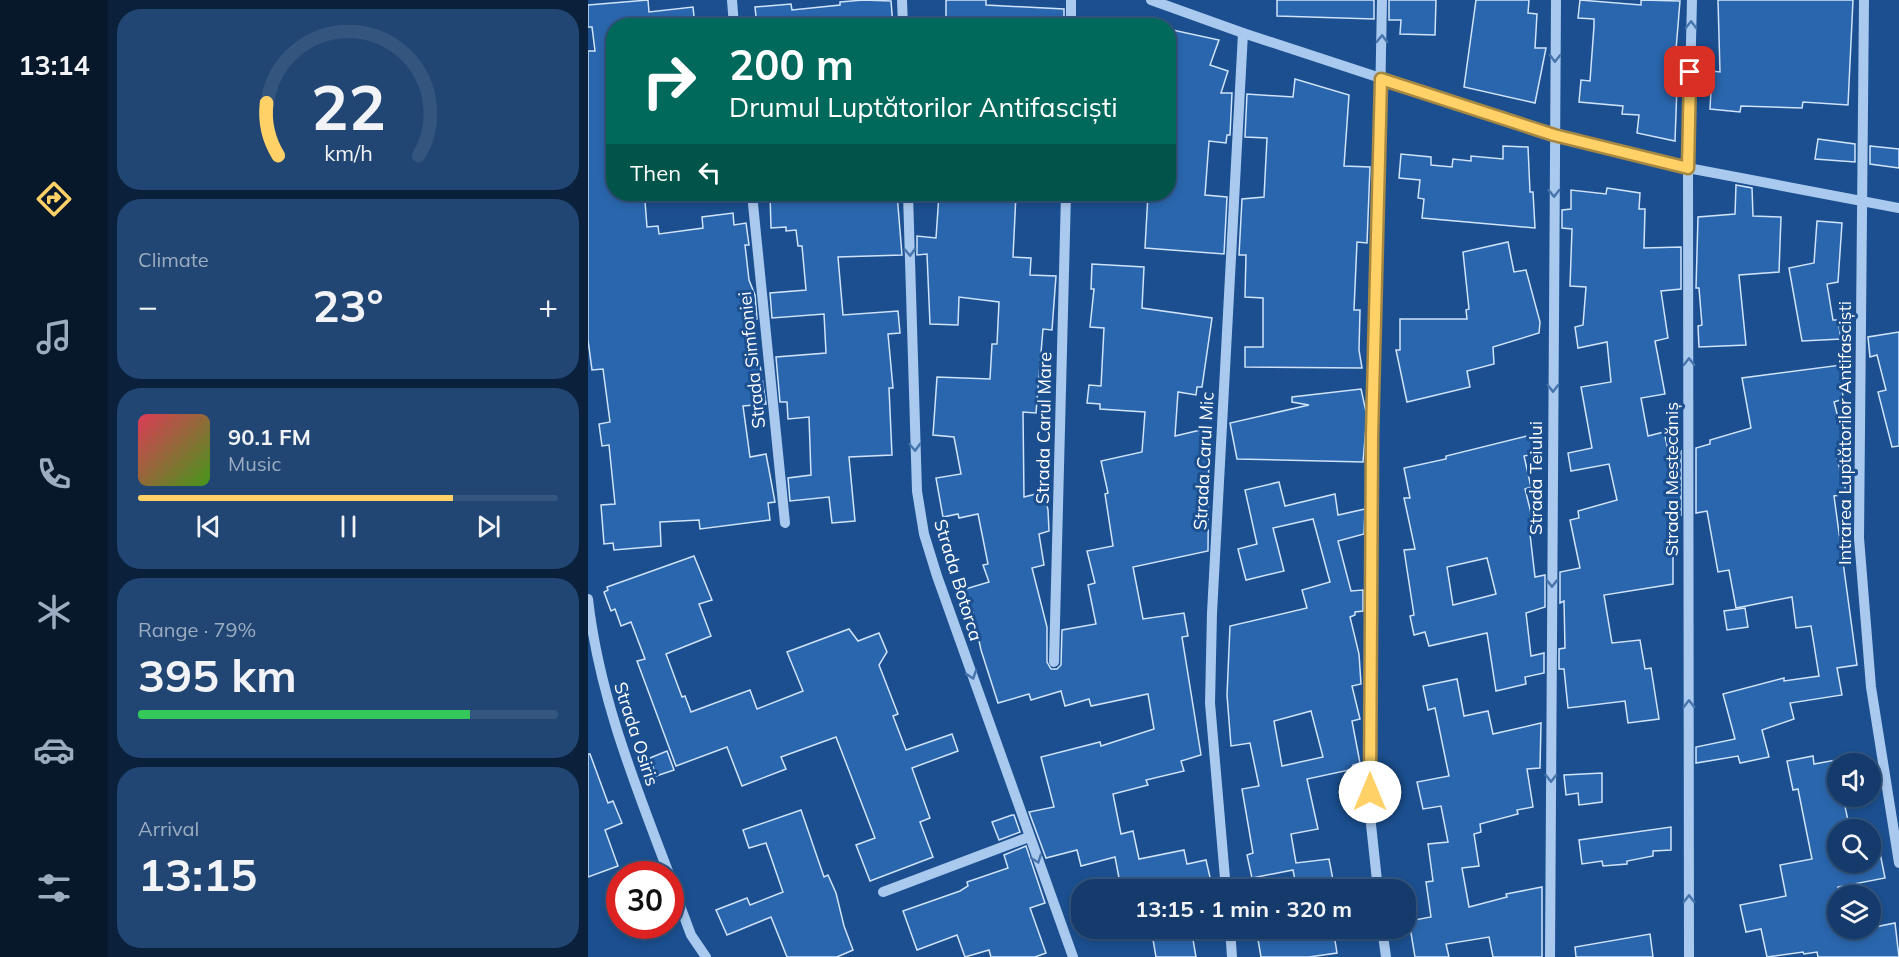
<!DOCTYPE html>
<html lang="en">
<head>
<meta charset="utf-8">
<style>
	:root { --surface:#143b6b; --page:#214673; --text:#f1f3f6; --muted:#9dadc1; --line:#33557e; --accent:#ffd166 }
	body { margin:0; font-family:Mulish,sans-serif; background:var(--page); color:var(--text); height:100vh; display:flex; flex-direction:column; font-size:22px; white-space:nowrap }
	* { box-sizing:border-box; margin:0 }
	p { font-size:20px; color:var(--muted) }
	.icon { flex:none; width:33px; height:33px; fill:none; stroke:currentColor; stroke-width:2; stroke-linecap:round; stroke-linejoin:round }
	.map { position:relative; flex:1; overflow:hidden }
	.side { display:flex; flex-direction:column; gap:9px; padding:9px; background:#0b203b; width:480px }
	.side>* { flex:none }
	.guide { position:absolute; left:18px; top:18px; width:570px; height:183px; border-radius:24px; box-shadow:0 3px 9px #0003,0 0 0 2px var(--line); background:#00695c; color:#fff; overflow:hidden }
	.fabs { position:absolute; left:1239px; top:753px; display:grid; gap:12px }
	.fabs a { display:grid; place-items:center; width:54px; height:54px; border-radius:50%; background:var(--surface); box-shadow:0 3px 9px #0003,0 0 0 2px var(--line); font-size:30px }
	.speed { position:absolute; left:18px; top:861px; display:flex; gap:12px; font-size:30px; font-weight:700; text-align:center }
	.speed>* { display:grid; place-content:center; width:78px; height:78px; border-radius:50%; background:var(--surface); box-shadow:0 3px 9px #0003,0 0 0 2px var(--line); line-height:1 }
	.speed .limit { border:9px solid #d22; background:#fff; color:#111 }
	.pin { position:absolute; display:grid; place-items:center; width:51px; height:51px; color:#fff; margin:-26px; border-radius:12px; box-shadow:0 3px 9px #0006 }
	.me { position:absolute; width:66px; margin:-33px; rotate:0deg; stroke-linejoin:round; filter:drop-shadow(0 0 4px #0008) }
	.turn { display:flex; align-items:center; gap:21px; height:126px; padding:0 24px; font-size:27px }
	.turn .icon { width:78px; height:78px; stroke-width:2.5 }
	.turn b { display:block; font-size:42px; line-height:51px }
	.then { display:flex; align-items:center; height:57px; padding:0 24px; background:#0003; gap:12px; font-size:22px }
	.big { font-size:45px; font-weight:700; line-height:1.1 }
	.side .card { flex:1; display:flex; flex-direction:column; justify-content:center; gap:9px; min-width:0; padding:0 21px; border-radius:24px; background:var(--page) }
	.side .dial { align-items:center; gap:0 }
	.dial svg { height:156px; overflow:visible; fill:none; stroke:var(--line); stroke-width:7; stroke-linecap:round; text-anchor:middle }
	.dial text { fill:var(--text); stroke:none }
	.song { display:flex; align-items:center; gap:18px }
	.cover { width:72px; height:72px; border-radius:9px; background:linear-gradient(135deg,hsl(350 70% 55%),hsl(100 70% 35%)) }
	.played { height:6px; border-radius:3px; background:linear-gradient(90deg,var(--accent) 75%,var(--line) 75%) }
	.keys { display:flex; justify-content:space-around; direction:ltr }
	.heat { display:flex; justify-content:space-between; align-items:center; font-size:33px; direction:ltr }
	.charge { height:9px; border-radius:4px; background:linear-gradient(90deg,#34c759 79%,var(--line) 0) }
	.trip { position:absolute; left:483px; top:879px; width:345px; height:60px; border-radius:24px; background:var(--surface); box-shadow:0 3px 9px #0003,0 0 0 2px var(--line); font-weight:700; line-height:60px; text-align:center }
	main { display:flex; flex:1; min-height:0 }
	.menu { display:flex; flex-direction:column; width:108px; justify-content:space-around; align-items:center; background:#08182b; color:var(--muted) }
	.menu .icon { width:42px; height:42px }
	.menu .on { color:var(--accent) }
	.menu b { font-size:27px; color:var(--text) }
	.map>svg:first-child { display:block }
	.building { fill:#2a66ad; stroke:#cfe3fa; stroke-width:1.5; fill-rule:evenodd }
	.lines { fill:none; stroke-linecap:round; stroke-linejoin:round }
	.minor { stroke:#a9c9ee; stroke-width:10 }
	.oneway { stroke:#4674ac }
	.route-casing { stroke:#a68842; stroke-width:15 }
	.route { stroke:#ffd166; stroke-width:10 }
	.labels { text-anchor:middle; stroke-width:6; stroke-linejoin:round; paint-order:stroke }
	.street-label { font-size:18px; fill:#fff; stroke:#1b4f8f }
</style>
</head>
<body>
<main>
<nav class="menu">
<b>13:14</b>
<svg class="icon on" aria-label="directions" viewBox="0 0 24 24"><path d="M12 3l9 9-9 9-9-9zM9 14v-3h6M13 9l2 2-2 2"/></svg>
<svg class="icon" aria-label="music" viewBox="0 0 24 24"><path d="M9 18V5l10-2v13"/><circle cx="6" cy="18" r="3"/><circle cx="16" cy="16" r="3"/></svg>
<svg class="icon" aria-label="phone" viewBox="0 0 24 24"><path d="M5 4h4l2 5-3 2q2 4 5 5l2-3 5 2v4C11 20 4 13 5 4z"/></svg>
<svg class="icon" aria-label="climate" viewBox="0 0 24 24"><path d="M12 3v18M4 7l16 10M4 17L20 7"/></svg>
<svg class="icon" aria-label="car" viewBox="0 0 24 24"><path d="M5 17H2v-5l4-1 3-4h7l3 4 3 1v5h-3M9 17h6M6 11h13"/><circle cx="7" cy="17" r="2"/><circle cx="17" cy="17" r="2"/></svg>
<svg class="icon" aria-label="filters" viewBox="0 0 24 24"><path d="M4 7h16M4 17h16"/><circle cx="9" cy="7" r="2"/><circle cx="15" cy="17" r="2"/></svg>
</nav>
<section class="side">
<div class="card dial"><svg viewBox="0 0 100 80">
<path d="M14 69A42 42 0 1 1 86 69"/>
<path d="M14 69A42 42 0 0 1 8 42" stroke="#ffd166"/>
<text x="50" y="56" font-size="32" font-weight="700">22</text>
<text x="50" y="72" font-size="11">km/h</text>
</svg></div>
<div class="card"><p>Climate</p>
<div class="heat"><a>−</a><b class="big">23°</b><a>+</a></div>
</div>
<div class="card">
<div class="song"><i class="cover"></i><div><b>90.1 FM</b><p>Music</p></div></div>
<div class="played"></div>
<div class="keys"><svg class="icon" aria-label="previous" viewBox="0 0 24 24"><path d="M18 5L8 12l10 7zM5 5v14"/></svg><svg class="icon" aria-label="pause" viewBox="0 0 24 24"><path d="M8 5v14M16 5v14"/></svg><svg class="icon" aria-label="next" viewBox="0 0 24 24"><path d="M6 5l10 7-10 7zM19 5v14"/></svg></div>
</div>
<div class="card"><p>Range · 79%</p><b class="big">395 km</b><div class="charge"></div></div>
<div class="card"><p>Arrival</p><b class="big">13:15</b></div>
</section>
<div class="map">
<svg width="1311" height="957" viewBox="0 0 1311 957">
	<rect width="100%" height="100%" fill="#1b4f8f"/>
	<g class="building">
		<polygon points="60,0 61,12 105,7 107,26 26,26 26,99 18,100 20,130 23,155 26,154 26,194 52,194 53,201 57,201 59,227 70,226 71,234 115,228 114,217 145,213 146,225 158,223 161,245 157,245 161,280 167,295 169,319 165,320 178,404 155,406 162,457 178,454 187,502 180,503 182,520 112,529 111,520 72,522 73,546 26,550 25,543 16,544 13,505 27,504 21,445 14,446 11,424 22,422 15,369 4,370 0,340 0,51 7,51 4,27 0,27 0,5"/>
		<polygon points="275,0 303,1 305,26 169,26 167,7 203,4 204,10 252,5 252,2"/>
		<polygon points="358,0 398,0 398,5 476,9 476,26 362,26 362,21 358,21"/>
		<polygon points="689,0 786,0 786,19 689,16"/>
		<polygon points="801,0 848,0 847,35 812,34 813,20 801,20"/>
		<polygon points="888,0 941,0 940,13 949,14 947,48 958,48 947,103 876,87"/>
		<polygon points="992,0 1053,5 1053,0 1092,1 1085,86 1089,86 1087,141 1049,133 1051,115 1034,114 1035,106 991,102 993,80 1002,81 1006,26 1006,19 990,18"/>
		<polygon points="1130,0 1265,0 1260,105 1215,102 1214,108 1153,106 1152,112 1122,109 1124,71 1132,72"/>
		<polygon points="580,29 631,40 622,65 640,71 633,93 644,93 642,135 639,135 638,143 621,141 617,195 639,197 636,254 557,248 560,194 580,194"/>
		<polygon points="707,79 761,95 756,166 782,167 779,243 769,242 766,310 772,310 771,350 774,368 657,367 657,347 675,347 675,298 657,297 658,255 651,255 654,199 676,197 679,138 657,137 659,94 705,97"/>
		<polygon points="1230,139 1267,144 1267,162 1227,159"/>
		<polygon points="915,146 940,147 942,192 945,192 947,228 834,218 836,199 830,198 832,180 811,178 813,154 843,157 843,165 864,167 865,159 883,161 883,156 915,159"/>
		<polygon points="1282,146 1311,149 1311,168 1282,164"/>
		<polygon points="1148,185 1164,188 1165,216 1193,217 1191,272 1151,275 1158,345 1111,347 1110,326 1114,325 1111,288 1108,288 1110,217 1147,214"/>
		<polygon points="1019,188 1052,193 1051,209 1057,209 1056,248 1093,247 1093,289 1073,291 1080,338 1067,341 1077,394 1053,398 1060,436 1076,432 1081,454 1093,451 1093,515 1085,516 1085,584 1016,595 1024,643 1052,640 1057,669 1063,668 1071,719 1040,723 1037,701 980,708 976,669 971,669 971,649 977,648 976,601 972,603 972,572 992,568 982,520 991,518 990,511 1029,500 1021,464 983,471 980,453 1004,448 993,387 1023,382 1019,342 990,348 987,327 995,325 998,287 982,286 984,229 974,228 974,210 983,209 983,190 1018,194"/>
		<polygon points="182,194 245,194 245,197 309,194 314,255 250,257 255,315 310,311 312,333 300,334 305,388 301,388 304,455 261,457 267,521 244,523 241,497 202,501 200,478 223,475 221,417 200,419 199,402 192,402 188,357 238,353 236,314 184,318 182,293 218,290 214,246 210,246 208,230 198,231 198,227 183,228"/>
		<polygon points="351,194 428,194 425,257 443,258 442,275 468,276 464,330 455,329 448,413 435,412 436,497 456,492 460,510 461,531 451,534 456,565 444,568 459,627 459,662 463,669 469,669 473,665 474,630 508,624 500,585 507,583 499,551 525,546 517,494 520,493 513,461 554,452 557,412 512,409 512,404 499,403 501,385 513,386 516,328 502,327 506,289 503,289 504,264 556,267 554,308 624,318 614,387 609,387 608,395 590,392 587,436 621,428 620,551 545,567 555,619 596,613 600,636 594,637 613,755 593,761 596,771 558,780 560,785 525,794 533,834 545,831 551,859 596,850 599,864 618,860 624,886 607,890 560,890 557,878 532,883 527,857 493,866 489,850 458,858 441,812 466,807 453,757 512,742 513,746 566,729 560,694 503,706 501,699 477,706 473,691 443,700 441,694 410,703 393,650 385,613 381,614 374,590 401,582 395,565 400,564 390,514 371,518 370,514 355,517 348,478 373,474 366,437 345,435 349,377 402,379 404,344 409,344 411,302 371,297 370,325 342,324 339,254 329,255 329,236 348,238"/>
		<polygon points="1229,221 1254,223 1250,282 1239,284 1245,320 1250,320 1253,339 1214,341 1201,268 1226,263"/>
		<polygon points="920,242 926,272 938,270 952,322 951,333 905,347 906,364 879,371 882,387 819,402 808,350 812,350 812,319 879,319 878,310 881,309 875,252"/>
		<polygon points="1311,332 1311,446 1304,447 1290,392 1298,390 1289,355 1282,357 1280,337"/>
		<polygon points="1253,365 1255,399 1246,402 1260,456 1249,459 1259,494 1246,496 1269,665 1249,668 1254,695 1202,703 1206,719 1174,730 1181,757 1152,763 1150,756 1108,763 1108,747 1147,739 1135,694 1196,678 1196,681 1231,676 1223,626 1208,628 1204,597 1148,608 1141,570 1130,572 1119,511 1108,513 1108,448 1122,444 1122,440 1163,428 1154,378"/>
		<polygon points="773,389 779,416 775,462 649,459 642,423 721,405 704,402 704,397"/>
		<path d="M943 435 946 454 936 456 943 487 937 489 948 533 942 534 947 577 957 575V607L938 613 943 656 956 653V673L937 677 938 684 908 691 899 633 841 646 837 632 826 635 822 616 826 615 816 550 827 549 816 498H822L816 468 858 459V456ZM899 558 908 594 865 605 859 567Z"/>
		<path d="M691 482 697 506 747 494 750 515 777 509 776 534 750 541 763 591 775 590V611L767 612V615L762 617 771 654 773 684 764 686 772 719 764 721 772 763 765 765 766 769 719 779 730 829 703 834 708 863 741 859 747 890H709L705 870 664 878 659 855 665 853 654 789 671 786 662 743 643 746 639 695 642 626 719 608 714 590 742 582 725 519 685 528 696 571 658 580 650 549 669 544 657 490ZM723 711 735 757 694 766 686 721Z"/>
		<polygon points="106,556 124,600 111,604 123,636 78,654 94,697 97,696 103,712 162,690 169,709 215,691 199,652 261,629 270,641 291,633 299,652 291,665 310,714 305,716 318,750 364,734 370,751 324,768 342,818 332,822 345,857 282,881 268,845 287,838 248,737 193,757 198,769 154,786 139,747 88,766 49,661 57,659 43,622 33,626 27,609 23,611 16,592 20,590 19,587"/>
		<polygon points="1157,608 1160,627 1139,630 1136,611"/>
		<polygon points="869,679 876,716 900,711 905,734 953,723 952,768 939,769 945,807 929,810 930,814 892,824 893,832 886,834 891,866 874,868 881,907 919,897 918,894 954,887 954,957 905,957 901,937 858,944 861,957 827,957 821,921 843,917 838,882 845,881 840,844 860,842 853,806 835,809 829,782 861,776 847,708 840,710 835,686"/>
		<polygon points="79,751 86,770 68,776 62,758"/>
		<polygon points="0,754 2,754 20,803 25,801 34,823 17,830 30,866 0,877"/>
		<polygon points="1225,756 1226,764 1259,758 1260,764 1250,764 1250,796 1257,796 1255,797 1262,830 1250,830 1250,862 1282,862 1282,850 1291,848 1297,878 1250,887 1250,928 1261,928 1262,932 1307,923 1311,957 1230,957 1229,952 1216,954 1215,952 1179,957 1173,929 1158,932 1152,905 1198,896 1192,865 1224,859 1210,789 1205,790 1199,761"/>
		<polygon points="1014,773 1014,802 991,805 990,793 978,795 976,775"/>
		<polygon points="213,810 236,877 240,875 248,893 256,926 265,950 249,957 199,957 183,917 139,935 128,910 159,898 162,905 195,892 178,843 161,848 155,830"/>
		<polygon points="424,815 426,815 432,832 411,840 404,822"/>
		<polygon points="1083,827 1083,850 1065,851 1065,856 1039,861 1039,864 1015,866 1014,861 994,864 991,840"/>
		<polygon points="438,846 457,903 442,908 458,953 447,957 403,957 401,950 377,957 369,935 329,950 315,911 372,891 380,886 379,882 420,868 416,855"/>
		<polygon points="563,928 603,928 608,957 568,957"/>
		<polygon points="668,928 745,928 749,953 721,957 673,957"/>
		<polygon points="1062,934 1065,957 988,957 987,947"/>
	</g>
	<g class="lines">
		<g class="minor">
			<polyline points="144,0 146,26"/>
			<polyline points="314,0 315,26"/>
			<polyline points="563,0 655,33 966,135 1100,168 1311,208"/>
			<polyline points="1276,0 1271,538 1283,687 1311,863"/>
			<polyline points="483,26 483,0"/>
			<polyline points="164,194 197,523"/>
			<polyline points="320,194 329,491 336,534 349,576 485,957"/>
			<path d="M0 599C11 696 47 784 81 874"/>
			<polyline points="466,662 478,194"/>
			<polyline points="82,879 103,935 118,957"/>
			<polyline points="638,890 622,703 624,613 655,33"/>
			<polyline points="790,890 782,815 781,681 794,0"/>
			<polyline points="295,892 441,837"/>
			<polyline points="642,928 644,957"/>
			<polyline points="794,928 798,957"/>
			<polyline points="962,957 968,0"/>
			<polyline points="1101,957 1100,168 1104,0"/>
		</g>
	</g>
	<defs><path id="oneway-chevron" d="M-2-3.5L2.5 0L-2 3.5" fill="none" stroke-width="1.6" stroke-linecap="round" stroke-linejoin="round" transform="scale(1.5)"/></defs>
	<g class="oneway">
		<use href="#oneway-chevron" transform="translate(1103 25) rotate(-89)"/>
		<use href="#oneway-chevron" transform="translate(794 39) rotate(-89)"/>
		<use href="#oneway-chevron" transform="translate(967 58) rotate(91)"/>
		<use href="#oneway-chevron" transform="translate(966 193) rotate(90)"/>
		<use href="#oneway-chevron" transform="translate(322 252) rotate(88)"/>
		<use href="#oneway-chevron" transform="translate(1101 362) rotate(-90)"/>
		<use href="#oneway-chevron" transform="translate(965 388) rotate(90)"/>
		<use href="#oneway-chevron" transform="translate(327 447) rotate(88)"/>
		<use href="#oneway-chevron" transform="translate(964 583) rotate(90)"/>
		<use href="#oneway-chevron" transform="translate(384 675) rotate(71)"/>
		<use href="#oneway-chevron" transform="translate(1101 704) rotate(-90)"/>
		<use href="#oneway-chevron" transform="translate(963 778) rotate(90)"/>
		<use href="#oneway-chevron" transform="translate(449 859) rotate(70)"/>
		<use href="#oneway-chevron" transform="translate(1101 899) rotate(-90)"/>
	</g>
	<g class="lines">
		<defs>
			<polyline id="route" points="782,792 784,435 793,79 966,135 1100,168 1102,72"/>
		</defs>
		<use href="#route" class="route-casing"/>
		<use href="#route" class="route"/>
	</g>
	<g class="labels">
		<g class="street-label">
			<text transform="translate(164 360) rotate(-96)" y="6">Strada Simfoniei</text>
			<text transform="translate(456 428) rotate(-89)" y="6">Strada Carul Mare</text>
			<text transform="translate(1257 433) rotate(-90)" y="6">Intrarea Luptătorilor Antifasciști</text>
			<text transform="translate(616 461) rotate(-87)" y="6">Strada Carul Mic</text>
			<text transform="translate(948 478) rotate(-90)" y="6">Strada Teiului</text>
			<text transform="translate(1084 479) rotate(-90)" y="6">Strada Mestecăniș</text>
			<text transform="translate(370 580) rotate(73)" y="6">Strada Botorca</text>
			<text transform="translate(48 734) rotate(72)" y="6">Strada Osiris</text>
		</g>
	</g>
</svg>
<div class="fabs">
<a><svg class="icon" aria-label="sound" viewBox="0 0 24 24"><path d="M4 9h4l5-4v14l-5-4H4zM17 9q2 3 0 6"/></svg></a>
<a><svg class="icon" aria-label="search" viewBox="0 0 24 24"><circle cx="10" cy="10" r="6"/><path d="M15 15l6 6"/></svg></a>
<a><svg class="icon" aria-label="layers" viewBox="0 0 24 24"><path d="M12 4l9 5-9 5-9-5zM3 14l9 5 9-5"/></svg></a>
</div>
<div class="speed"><div class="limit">30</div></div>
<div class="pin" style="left:1102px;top:72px;background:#d93025"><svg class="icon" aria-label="arrive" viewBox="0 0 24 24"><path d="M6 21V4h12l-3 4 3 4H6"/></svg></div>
<svg class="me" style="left:782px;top:792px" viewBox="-20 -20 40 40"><circle r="19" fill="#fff"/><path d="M0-13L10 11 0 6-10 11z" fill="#ffd166"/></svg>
<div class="trip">13:15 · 1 min · 320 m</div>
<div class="guide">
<div class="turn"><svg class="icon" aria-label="right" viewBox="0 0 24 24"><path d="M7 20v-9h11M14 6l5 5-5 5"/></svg><div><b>200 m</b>Drumul Luptătorilor Antifasciști</div></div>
<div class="then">Then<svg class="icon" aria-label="left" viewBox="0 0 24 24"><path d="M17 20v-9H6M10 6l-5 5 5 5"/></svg></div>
</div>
</div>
</main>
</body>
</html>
